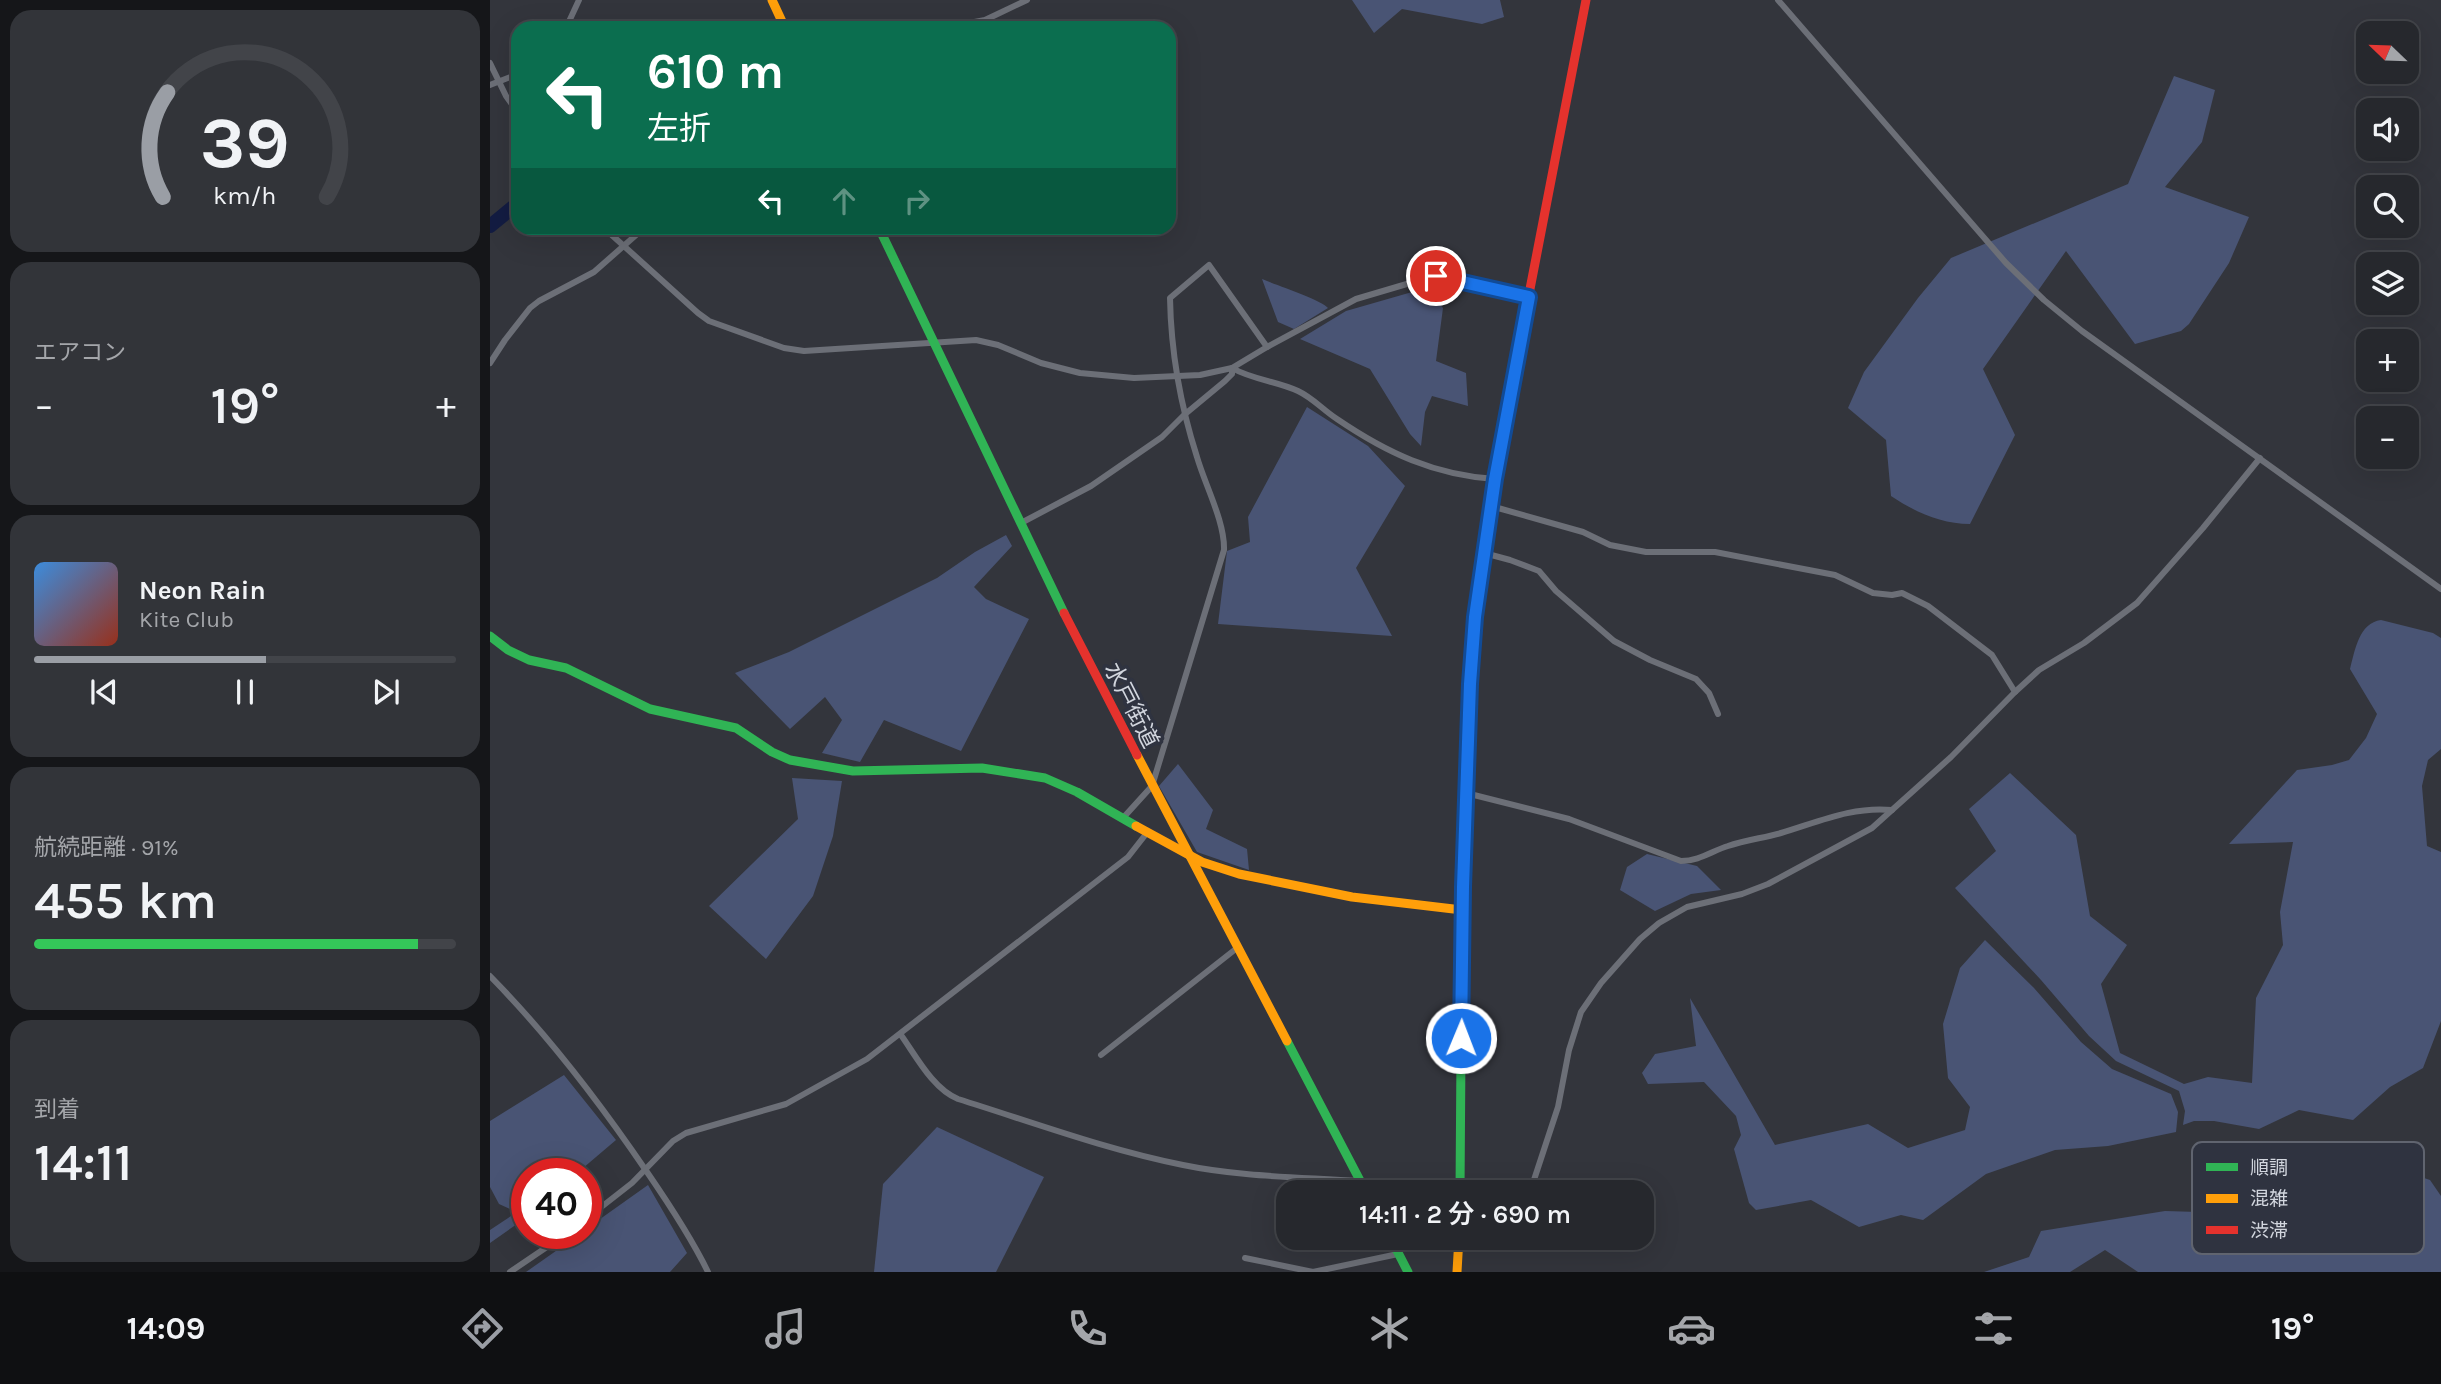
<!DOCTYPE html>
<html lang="ja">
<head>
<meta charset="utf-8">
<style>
	:root { --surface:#26282d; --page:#323439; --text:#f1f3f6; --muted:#a4a6aa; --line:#424449; --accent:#9a9ea5 }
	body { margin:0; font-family:Karla,"Noto Sans JP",sans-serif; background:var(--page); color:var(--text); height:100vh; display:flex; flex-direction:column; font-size:26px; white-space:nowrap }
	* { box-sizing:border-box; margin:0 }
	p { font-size:23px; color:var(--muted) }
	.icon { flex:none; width:38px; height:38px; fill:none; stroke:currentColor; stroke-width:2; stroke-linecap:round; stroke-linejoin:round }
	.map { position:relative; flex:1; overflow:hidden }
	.drawer { display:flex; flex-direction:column; gap:10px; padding:10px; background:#151619; width:490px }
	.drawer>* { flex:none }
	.banner { position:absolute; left:21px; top:21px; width:665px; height:214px; border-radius:21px; box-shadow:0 7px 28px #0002,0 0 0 2px var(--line); background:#0b6e4f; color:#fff; overflow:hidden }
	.needle { width:46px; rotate:293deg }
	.buttons { position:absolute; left:1866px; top:21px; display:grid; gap:14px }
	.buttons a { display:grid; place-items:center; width:63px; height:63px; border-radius:14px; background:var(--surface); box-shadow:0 7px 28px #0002,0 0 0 2px var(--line); font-size:35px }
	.speed { position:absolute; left:21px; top:1158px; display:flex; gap:14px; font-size:35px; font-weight:700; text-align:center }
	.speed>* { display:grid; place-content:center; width:91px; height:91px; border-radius:50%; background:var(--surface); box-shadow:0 7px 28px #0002,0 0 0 2px var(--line); line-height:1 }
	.speed .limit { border:10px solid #d22; background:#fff; color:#111 }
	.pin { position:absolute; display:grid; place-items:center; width:60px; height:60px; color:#fff; margin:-30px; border:4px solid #fff; border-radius:50%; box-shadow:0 2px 7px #0007 }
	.me { position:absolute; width:77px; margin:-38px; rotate:1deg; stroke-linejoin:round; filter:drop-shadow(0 0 5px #0008) }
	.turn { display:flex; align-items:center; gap:24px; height:147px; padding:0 21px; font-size:32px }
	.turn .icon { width:91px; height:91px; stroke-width:2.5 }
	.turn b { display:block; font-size:49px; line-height:60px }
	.lanes { display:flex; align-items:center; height:66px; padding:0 21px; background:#0003; justify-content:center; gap:35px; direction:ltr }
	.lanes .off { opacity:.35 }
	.big { font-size:52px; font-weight:600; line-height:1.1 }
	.drawer .card { flex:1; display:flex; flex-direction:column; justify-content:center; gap:10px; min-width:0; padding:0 24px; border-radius:21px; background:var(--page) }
	.drawer .dial { align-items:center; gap:0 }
	.dial svg { height:182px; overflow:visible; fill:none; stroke:var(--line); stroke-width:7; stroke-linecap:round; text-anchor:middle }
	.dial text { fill:var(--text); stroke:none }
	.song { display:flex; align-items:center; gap:21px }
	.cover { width:84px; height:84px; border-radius:10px; background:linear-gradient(135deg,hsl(210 70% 55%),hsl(10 70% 35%)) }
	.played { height:7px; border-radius:4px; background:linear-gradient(90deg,var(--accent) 55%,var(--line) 55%) }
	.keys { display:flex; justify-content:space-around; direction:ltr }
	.heat { display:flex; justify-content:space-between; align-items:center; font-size:38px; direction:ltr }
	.charge { height:10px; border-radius:5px; background:linear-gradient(90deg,#34c759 91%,var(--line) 0) }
	.trip { position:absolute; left:786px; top:1180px; width:378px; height:70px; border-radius:21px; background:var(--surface); box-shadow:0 7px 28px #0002,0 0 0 2px var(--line); font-weight:600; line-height:70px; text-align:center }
	.dock { display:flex; height:112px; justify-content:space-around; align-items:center; background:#0f1012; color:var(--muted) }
	.dock .icon { width:49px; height:49px }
	.dock .active { color:var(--accent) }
	.dock b { font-size:32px; color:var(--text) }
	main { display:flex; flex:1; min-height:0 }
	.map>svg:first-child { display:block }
	.green { fill:#495474 }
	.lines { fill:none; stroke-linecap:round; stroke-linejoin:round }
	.river { stroke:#131c42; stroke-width:14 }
	.street { stroke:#6c6f77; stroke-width:6 }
	.fast { stroke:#30b455; stroke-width:9 }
	.slow { stroke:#ff9f0a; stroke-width:9 }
	.jam { stroke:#e5322d; stroke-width:9 }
	.route-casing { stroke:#114b97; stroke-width:18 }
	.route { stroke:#1a73e8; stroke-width:12 }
	.labels { text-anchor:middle; stroke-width:7; stroke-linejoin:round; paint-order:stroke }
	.street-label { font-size:23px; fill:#d2d6de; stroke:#2f3340 }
	.key { fill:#2f3340; stroke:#60646f; stroke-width:2 }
	.key-label { font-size:19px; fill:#d2d6de }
</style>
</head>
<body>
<main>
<section class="drawer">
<div class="card dial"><svg viewBox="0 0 100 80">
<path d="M14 69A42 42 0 1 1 86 69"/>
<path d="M14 69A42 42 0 0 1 16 23" stroke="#9a9ea5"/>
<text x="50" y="56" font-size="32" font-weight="700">39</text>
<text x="50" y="72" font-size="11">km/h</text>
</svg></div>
<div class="card"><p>エアコン</p>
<div class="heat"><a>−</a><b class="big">19°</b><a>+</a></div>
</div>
<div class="card">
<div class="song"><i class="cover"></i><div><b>Neon Rain</b><p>Kite Club</p></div></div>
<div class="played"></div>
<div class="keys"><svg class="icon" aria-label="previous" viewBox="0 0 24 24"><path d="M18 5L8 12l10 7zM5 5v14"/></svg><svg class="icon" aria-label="pause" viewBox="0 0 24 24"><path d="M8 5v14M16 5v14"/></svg><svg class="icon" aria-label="next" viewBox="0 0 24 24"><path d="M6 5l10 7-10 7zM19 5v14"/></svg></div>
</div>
<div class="card"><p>航続距離 · 91%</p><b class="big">455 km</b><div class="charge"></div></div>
<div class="card"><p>到着</p><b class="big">14:11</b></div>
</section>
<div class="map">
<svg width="1951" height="1272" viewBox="0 0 1951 1272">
	<rect width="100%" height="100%" fill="#33353c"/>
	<g class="green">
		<polygon points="862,0 1010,0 1014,17 992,24 912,9 884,33"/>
		<path d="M1684 76 1725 90 1712 142 1675 187 1759 217 1739 263 1699 324 1691 331 1645 344 1576 251 1493 369 1525 435 1480 524C1451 524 1425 512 1401 496L1396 440 1358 408 1374 372 1428 298 1461 258 1638 184Z"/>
		<path d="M772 279C786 285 832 300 838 308L804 329 788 322Z"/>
		<polygon points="936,288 953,308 946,361 976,373 978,406 942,396 935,412 931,446 920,434 880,369 810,339 856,311"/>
		<polygon points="817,407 878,446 915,486 866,568 902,636 728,624 737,551 760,542 758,517"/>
		<polygon points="516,535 522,546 484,587 496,599 539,619 471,751 394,720 370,762 332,753 352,720 335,697 300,729 245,673 299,652 447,578 485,552"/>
		<path d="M1891 620 1943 633 1951 638V749L1938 760 1932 786 1937 846 1951 852V1021L1933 1068 1900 1087 1863 1120 1809 1110 1769 1129 1724 1121H1704L1693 1125 1695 1111 1689 1091 1626 1061 1599 1036 1551 980 1465 888 1506 851 1479 809 1520 773 1586 835 1600 916 1637 945 1611 984 1630 1053 1694 1084 1718 1077 1762 1083 1766 998 1793 945 1790 912 1803 842 1739 844 1807 770 1842 765 1859 760 1876 738 1887 714 1860 669C1865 650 1869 623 1891 620Z"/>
		<polygon points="688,764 723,810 716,829 757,849 759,870 707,852 669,786"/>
		<polygon points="302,778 352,781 343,836 323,896 276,959 219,906 308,819"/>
		<polygon points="1157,854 1207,866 1231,890 1201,894 1165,911 1130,890 1137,867"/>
		<polygon points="1495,940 1544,988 1591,1042 1622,1069 1681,1094 1688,1112 1686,1132 1618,1146 1565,1150 1496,1174 1433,1220 1411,1215 1369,1227 1321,1200 1266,1210 1259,1203 1244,1149 1251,1135 1246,1116 1214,1082 1158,1084 1152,1073 1165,1054 1206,1046 1200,998 1285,1145 1378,1124 1418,1148 1475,1130 1480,1107 1458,1078 1453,1024 1470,968"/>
		<polygon points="74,1075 126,1140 86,1174 37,1174 37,1217 0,1243 0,1230 27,1212 9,1204 0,1187 0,1121"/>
		<polygon points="447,1127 554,1177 506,1272 384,1272 393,1184"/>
		<polygon points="1916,1172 1940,1180 1951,1196 1951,1272 1648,1272 1615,1250 1580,1272 1494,1272 1539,1257 1551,1231 1675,1211 1742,1213 1744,1226 1768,1230 1803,1213 1844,1215 1897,1178"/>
		<polygon points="158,1185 197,1253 180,1272 36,1272 90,1234 96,1234 96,1229"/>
	</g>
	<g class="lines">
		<polyline class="river" points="0,226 28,203"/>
		<g class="street">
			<polyline points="1288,0 1516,263 1554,300 1592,331 1951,589"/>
			<polyline points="76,28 89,0"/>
			<polyline points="453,28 495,20 537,0"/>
			<polyline points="0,63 16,96 28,113"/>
			<polyline points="0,85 28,74"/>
			<polyline points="114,228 208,313 219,321 294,348 314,351 486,340 508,345 551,363 590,373 644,378 710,375 742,368 777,347 866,299 937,278 958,277 1039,297"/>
			<polyline points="0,363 15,340 40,308 49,301 104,272 154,228"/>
			<polyline points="1001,506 1093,532 1120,545 1156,552 1225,552 1345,575 1383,593 1402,595 1412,593 1438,606 1502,655 1525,692"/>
			<path d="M531 523 601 486 672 437 694 415 735 381 742 374V368C763 380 787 381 808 391 823 398 833 410 847 419 897 453 944 475 1005 479"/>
			<polyline points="994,553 1020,560 1049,571 1066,591 1124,641 1160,660 1206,679 1219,693 1228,714"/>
			<path d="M976 793 1079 819 1191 861C1209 861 1222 851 1238 846 1255 840 1273 838 1291 833 1328 822 1363 806 1402 810"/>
			<path d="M633 818 662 786 734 550C735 522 715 485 707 457 690 404 681 353 680 298L719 265 777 347"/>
			<path d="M0 976C59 1036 110 1103 157 1172 179 1204 201 1237 218 1272"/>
			<path d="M411 1035C426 1056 443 1089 468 1099 542 1122 617 1150 693 1165 751 1177 811 1177 869 1181"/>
			<polyline points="611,1055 747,948"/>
			<polyline points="1040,1192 1068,1107 1079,1050 1091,1012 1111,983 1150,939 1169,923 1197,907 1252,894 1278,884 1382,828 1461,757 1525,692 1549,670 1594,643 1647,603 1713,528 1770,458"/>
			<polyline points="96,1219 142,1183 183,1141 196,1133 296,1104 377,1059 638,857 656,834"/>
			<polyline points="969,1241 983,1237"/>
			<polyline points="755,1258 823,1272 908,1254"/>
			<polyline points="20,1272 76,1234"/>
		</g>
		<g class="fast">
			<polyline points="389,228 574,613"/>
			<polyline points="0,636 18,650 39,660 76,668 160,709 246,728 282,752 300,760 363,771 492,768 555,778 587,792 646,826"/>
			<polyline points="797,1041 876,1192"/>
			<polyline points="970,1192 972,910 980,684 985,617 1020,391 1034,320"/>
			<polyline points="900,1237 918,1272"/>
		</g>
		<g class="slow">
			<polyline points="282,0 295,28"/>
			<polyline points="647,755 797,1041"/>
			<polyline points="646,826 712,862 749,874 862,897 972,910"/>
			<polyline points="967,1272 969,1237"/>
		</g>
		<g class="jam">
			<polyline points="1034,320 1096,0"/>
			<polyline points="574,613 647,755"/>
		</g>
	</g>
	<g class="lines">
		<defs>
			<polyline id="route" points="946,276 1039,297 1005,479 985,617 980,684 973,887 971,1038"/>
		</defs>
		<use href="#route" class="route-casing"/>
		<use href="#route" class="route"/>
	</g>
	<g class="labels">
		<g class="street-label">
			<text transform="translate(642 705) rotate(63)" y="8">水戸街道</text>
		</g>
	</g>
	<rect x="1702" y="1142" width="232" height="112" rx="10" class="key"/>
	<rect x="1716" y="1163" width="32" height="8" fill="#30b455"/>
	<rect x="1716" y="1194" width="32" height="9" fill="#ff9f0a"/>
	<rect x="1716" y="1226" width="32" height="8" fill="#e5322d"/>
	<g class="key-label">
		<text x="1760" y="1174">順調</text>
		<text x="1760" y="1205">混雑</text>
		<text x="1760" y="1237">渋滞</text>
	</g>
</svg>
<div class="buttons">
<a><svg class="needle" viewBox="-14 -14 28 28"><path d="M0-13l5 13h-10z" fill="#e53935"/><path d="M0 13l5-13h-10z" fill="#a4a6aa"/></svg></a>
<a><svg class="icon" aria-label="sound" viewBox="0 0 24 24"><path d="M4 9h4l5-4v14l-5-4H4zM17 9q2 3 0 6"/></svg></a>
<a><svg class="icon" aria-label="search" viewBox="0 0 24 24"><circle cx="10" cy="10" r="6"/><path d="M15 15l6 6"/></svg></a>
<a><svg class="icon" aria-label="layers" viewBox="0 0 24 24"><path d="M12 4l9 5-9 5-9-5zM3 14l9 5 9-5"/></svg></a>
<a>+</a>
<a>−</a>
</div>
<div class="speed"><div class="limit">40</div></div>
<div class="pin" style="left:946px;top:276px;background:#d93025"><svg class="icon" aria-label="arrive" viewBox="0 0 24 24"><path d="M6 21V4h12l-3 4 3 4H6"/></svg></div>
<svg class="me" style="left:971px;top:1038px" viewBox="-20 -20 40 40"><circle r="17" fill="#1a73e8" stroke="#fff" stroke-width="3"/><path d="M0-11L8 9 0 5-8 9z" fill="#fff"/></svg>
<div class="trip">14:11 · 2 分 · 690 m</div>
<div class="banner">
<div class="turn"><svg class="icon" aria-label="left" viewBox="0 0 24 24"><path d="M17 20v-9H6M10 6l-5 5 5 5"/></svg><div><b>610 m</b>左折</div></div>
<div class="lanes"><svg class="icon" aria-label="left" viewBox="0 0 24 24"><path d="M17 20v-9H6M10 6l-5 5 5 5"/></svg><svg class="icon off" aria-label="ahead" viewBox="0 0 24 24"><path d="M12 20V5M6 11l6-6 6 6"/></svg><svg class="icon off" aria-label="right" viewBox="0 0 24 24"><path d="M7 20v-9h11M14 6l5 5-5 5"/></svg></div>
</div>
</div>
</main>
<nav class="dock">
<b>14:09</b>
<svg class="icon active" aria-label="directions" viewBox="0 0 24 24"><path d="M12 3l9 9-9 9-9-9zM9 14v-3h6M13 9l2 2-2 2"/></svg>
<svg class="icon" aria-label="music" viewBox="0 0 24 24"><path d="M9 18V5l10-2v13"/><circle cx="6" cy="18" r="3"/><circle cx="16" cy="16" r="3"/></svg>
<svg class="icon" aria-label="phone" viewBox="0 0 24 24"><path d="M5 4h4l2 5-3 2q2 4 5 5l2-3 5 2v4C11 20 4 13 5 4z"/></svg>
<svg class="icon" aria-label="climate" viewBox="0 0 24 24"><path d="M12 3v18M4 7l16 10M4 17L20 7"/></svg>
<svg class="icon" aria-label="car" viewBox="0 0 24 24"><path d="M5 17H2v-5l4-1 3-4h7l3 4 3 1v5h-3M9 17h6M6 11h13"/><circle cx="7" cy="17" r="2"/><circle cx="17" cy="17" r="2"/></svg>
<svg class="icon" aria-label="filters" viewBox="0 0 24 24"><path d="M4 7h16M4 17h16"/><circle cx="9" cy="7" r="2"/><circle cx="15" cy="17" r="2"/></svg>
<b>19°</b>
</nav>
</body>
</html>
